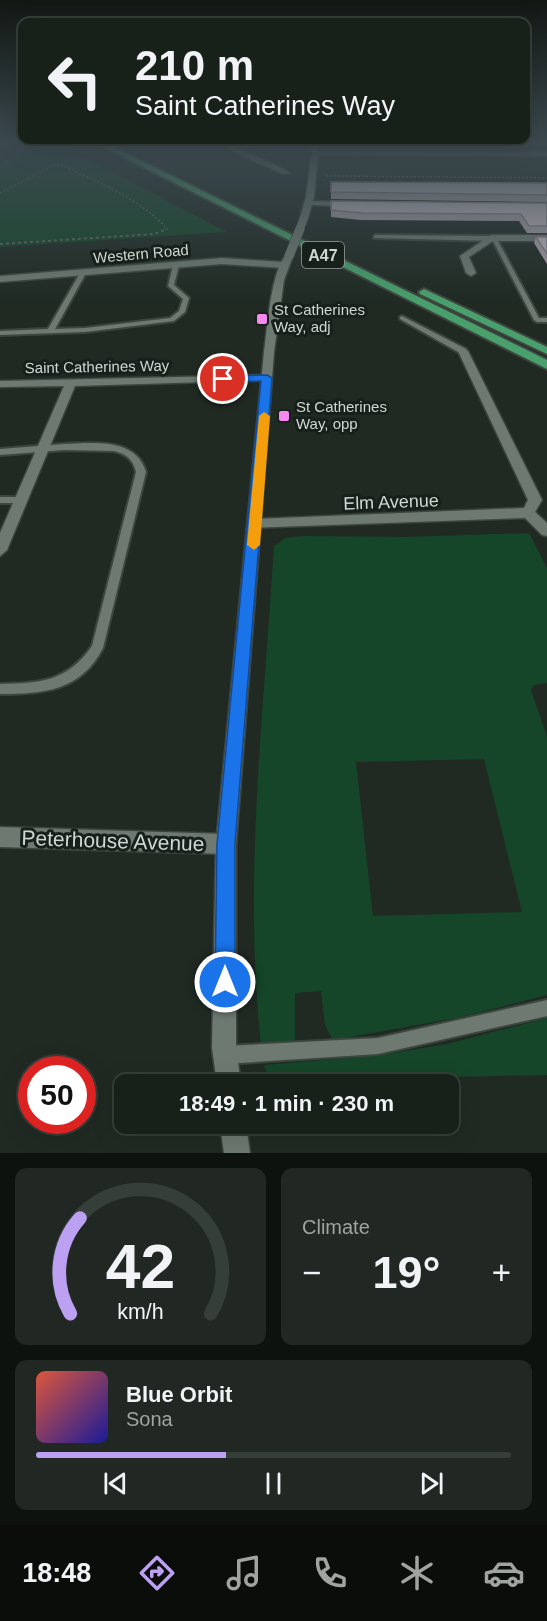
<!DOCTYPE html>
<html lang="en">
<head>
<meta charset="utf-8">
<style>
	:root { --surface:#18201a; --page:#212823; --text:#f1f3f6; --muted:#9fa3a2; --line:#363e39; --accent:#bca0f2 }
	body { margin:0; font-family:Arial,sans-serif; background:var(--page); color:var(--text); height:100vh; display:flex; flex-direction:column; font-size:22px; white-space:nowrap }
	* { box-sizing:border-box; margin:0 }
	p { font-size:20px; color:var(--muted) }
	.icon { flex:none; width:33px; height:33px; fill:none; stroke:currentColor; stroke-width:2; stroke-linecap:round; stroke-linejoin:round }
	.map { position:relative; height:1153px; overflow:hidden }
	.sheet { display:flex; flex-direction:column; gap:15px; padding:15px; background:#0d120e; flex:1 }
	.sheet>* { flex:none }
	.hud { position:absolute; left:18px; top:18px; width:512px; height:126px; border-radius:12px; box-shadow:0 6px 24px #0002,0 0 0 2px var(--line); background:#18201a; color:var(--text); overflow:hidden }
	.speed { position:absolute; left:18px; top:1056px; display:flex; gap:12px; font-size:30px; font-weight:700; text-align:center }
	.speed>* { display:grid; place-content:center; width:78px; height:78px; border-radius:50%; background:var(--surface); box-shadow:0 6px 24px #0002,0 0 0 2px var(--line); line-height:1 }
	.speed .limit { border:9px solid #d22; background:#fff; color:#111 }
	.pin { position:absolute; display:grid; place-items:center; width:51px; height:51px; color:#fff; margin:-26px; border:3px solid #fff; border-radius:50%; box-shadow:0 2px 6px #0007 }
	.me { position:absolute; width:66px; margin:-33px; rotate:0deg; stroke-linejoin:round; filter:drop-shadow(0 0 4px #0008) }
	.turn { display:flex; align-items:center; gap:21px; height:126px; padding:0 18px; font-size:27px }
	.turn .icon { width:78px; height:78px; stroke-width:2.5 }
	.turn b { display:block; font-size:42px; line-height:51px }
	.big { font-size:45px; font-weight:700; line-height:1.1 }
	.sheet .tile { flex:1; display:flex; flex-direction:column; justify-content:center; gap:9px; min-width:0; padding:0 21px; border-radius:12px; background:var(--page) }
	.sheet .dial { align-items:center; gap:0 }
	.dial svg { height:156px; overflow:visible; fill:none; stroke:var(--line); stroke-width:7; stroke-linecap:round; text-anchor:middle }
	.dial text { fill:var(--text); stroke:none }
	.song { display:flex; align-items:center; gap:18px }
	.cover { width:72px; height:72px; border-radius:9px; background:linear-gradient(135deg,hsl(10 70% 55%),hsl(240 70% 35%)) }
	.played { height:6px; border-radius:3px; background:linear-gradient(90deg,var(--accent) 40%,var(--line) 40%) }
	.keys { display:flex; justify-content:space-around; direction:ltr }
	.heat { display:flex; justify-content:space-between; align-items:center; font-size:33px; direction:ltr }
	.sheet .tiles { flex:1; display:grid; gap:15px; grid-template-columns:1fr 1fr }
	.tile:last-child { grid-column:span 2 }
	.trip { position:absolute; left:114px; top:1074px; width:345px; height:60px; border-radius:12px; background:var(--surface); box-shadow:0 6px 24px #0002,0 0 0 2px var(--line); font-weight:700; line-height:60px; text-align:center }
	.tab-bar { display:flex; height:96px; justify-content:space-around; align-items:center; background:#0a0d0a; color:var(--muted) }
	.tab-bar .icon { width:42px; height:42px }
	.tab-bar .current { color:var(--accent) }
	.tab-bar b { font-size:27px; color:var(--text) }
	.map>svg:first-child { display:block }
	.green { fill:#154629; fill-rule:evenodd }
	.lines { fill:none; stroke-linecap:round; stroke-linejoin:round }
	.service-casing { stroke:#3d453f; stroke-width:4 }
	.minor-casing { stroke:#3d453f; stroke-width:3 }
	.secondary-casing { stroke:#3d453f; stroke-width:3 }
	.trunk-casing { stroke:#3d453f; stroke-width:4 }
	.path-far1 { stroke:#5e6761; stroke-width:1.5; stroke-dasharray:2 2; stroke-linecap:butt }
	.path { stroke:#5e6761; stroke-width:2; stroke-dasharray:3 3; stroke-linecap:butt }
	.service { fill:#6e7a71; fill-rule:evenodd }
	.minor { fill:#6e7a71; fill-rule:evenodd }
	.secondary { fill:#6e7a71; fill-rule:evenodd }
	.trunk { fill:#49a06c; fill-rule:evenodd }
	.secondary-bridge-far1-casing { stroke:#3d453f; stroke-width:9; stroke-linecap:butt }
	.secondary-bridge-casing { stroke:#3d453f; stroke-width:10; stroke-linecap:butt }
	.secondary-bridge-far1 { stroke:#6e7a71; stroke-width:8 }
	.secondary-bridge { stroke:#6e7a71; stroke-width:9 }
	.wall { fill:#aaa1a9 }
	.building { fill:#c6bbc5; stroke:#8b838a; stroke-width:1.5 }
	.route { fill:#1a73e8; stroke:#114b97; stroke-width:1.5 }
	.slow { fill:#f59e0b }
	.poi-dot { fill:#f589ef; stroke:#17201a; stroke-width:2 }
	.labels { text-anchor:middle; stroke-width:6; stroke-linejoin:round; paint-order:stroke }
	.far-street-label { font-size:15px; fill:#d0d6d2; stroke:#17201a }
	.far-poi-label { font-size:15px; fill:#d0d6d2; stroke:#17201a; text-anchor:start }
	.shield { fill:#17201a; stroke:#989f9b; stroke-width:1.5 }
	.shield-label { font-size:16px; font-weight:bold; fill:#d0d6d2 }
	.street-label { font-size:18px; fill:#d0d6d2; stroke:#17201a }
	.near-street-label { font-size:21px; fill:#d0d6d2; stroke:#17201a }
</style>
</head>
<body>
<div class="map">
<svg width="547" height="1153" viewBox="0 0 547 1153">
	<rect width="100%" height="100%" fill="#202a23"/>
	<g class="green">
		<polygon points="29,143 56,143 227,232 0,247 0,163"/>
		<path d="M529 533 547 568V683L534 685 531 690 547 737V995L462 1017 333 1040 325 1025 321 991 295 993V1042L261 1044C243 878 264 711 274 546L286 538 304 536 406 537ZM484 759 522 912 373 916 356 762Z"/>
		<polygon points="547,1018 547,1075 269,1080 264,1065 381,1055 447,1044"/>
	</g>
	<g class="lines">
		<defs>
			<g id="service">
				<polygon points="376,235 491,236 497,239 539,318 547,318 547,322 537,322 534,320 493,241 374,238 374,236"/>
				<polygon points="176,263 179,265 174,285 189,298 185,312 174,321 85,332 0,335 0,331 48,329 80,273 83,271 86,273 55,329 85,328 170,318 179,311 183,299 168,286 173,265"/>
				<polygon points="402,316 466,349 467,351 460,353 400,319 400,317"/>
				<path d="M64 444C92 443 136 437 146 472L103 648C81 691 43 694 0 694V684C40 683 67 682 92 646L136 472C133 459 126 454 114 451L64 450 0 455V449Z"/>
				<polygon points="0,497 21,497 26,500 21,503 0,503"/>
				<polygon points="547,1000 547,1016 378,1054 225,1064 219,1061 216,1055 219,1049 225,1046 378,1038"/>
			</g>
			<g id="minor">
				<path d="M223 143C229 143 282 168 290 173L284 174 235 153Z"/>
				<polygon points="313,152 547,152 547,156 315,155"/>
				<polygon points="306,201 351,202 355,204 351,206 309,205"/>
				<polygon points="547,235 547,241 493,241 469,257 476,273 471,276 466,273 460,256 491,235"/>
				<polygon points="222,258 283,262 287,265 283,268 222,264 0,282 0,276"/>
				<polygon points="463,348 468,351 542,500 535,512 547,523 547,536 542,535 525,518 250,528 248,524 250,520 255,519 524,508 528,500 458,351"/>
				<polygon points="267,375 271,376 271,380 75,386 7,550 0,556 0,533 64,386 0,387 0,381"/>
				<polygon points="0,827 226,834 233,837 236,844 233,851 226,854 0,847"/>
			</g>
			<g id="secondary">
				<polygon points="313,143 319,143 314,197 308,218 304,220 300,218 306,197"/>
				<path d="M289 253 293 256 284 280 274 352 236 844V1048L241 1084H217L212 1048 216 844 264 352C267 332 271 263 289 253Z"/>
				<polygon points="220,1124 246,1124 250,1153 224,1153"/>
			</g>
			<g id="trunk">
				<polygon points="95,143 105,143 547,360 547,369"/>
				<polygon points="424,289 547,347 547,354 420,294 419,292"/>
			</g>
		</defs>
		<use href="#service" class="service-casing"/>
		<use href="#minor" class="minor-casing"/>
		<use href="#secondary" class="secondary-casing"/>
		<use href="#trunk" class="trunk-casing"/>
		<g class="path-far1">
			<polyline points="326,176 547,178"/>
			<path d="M0 193 54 165H61C93 179 145 202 167 229L163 231"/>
		</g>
		<polyline class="path" points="0,244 154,234 167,229"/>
		<use href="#service" class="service"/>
		<use href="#minor" class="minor"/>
		<use href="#secondary" class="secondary"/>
		<use href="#trunk" class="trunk"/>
		<defs>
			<polyline id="secondary-bridge-far1" points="299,231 304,218"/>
			<polyline id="secondary-bridge" points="289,256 300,229"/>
		</defs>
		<use href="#secondary-bridge-far1" class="secondary-bridge-far1-casing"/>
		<use href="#secondary-bridge" class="secondary-bridge-casing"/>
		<use href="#secondary-bridge-far1" class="secondary-bridge-far1"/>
		<use href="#secondary-bridge" class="secondary-bridge"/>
	</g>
	<g class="wall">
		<polygon points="331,182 547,183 547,202 331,199"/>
		<polygon points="331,201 547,203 547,233 527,233 519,221 361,220 331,217"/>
		<polygon points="536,237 547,237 547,264 534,243"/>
	</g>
	<g class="building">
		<polygon points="331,182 547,183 547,195 331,192"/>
		<polygon points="331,201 547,203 547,226 529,226 521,214 362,213 331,210"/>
		<polygon points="536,237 547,237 547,254"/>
	</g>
	<linearGradient id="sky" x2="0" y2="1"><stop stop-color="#121713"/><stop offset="0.47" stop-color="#3c4a50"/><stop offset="1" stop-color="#3c4a50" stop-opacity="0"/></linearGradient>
	<rect width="547" height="304" fill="url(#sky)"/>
	<polygon class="route" points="267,375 272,378 235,844 235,982 232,989 225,992 218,989 215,982 217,844 261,381 223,382 218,379 223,376"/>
	<polygon class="slow" points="264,412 270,416 260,545 254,550 247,545 259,416"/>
	<g class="poi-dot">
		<rect x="256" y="313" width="12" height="12" rx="3"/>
		<rect x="278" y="410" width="12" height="12" rx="3"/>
	</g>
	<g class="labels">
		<g class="far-street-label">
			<text transform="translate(141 254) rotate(-5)" y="5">Western Road</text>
			<text transform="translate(97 367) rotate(-1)" y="5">Saint Catherines Way</text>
		</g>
		<g class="far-poi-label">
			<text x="274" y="315">St Catherines<tspan x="274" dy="17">Way, adj</tspan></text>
			<text x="296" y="412">St Catherines<tspan x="296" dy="17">Way, opp</tspan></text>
		</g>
		<rect class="shield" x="302" y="242" width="42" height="26" rx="4.5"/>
		<g class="shield-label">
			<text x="323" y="261">A47</text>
		</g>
		<g class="street-label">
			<text transform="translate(391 502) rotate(-2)" y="6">Elm Avenue</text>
		</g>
		<g class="near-street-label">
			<text transform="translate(113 841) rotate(2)" y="7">Peterhouse Avenue</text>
		</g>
	</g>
</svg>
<div class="speed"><div class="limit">50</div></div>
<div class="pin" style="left:223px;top:379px;background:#d93025"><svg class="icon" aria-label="arrive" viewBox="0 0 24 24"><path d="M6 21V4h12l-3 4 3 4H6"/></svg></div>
<svg class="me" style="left:225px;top:982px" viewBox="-20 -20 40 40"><circle r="17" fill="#1a73e8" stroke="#fff" stroke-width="3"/><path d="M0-11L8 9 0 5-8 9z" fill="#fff"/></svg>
<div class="trip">18:49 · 1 min · 230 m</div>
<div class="hud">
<div class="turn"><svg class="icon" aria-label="left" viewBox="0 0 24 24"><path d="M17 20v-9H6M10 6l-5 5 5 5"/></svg><div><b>210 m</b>Saint Catherines Way</div></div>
</div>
</div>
<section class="sheet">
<div class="tiles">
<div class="tile dial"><svg viewBox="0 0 100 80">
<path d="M14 69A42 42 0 1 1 86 69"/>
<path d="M14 69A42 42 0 0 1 19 20" stroke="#bca0f2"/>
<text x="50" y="56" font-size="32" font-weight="700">42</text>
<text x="50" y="72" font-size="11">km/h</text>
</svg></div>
<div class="tile"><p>Climate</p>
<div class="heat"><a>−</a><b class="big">19°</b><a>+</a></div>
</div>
<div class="tile">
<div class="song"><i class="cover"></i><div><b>Blue Orbit</b><p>Sona</p></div></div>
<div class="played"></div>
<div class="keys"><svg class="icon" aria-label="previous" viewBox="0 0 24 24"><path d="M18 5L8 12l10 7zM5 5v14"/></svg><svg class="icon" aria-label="pause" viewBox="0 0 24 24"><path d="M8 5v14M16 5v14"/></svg><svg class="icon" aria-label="next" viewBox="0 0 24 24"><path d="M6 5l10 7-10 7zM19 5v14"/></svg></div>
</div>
</div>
</section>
<nav class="tab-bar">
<b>18:48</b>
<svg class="icon current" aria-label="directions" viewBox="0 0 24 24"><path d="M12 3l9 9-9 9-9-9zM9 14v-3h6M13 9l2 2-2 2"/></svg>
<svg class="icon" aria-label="music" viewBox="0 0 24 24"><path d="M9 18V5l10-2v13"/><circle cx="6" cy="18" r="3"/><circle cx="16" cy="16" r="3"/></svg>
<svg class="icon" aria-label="phone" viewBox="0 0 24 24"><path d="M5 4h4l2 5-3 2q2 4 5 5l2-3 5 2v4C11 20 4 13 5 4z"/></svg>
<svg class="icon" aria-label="climate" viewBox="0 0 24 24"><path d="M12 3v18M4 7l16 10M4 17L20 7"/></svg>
<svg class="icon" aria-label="car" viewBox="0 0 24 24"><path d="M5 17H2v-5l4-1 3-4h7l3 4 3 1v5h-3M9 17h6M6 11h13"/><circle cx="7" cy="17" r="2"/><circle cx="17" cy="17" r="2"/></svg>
</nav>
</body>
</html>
